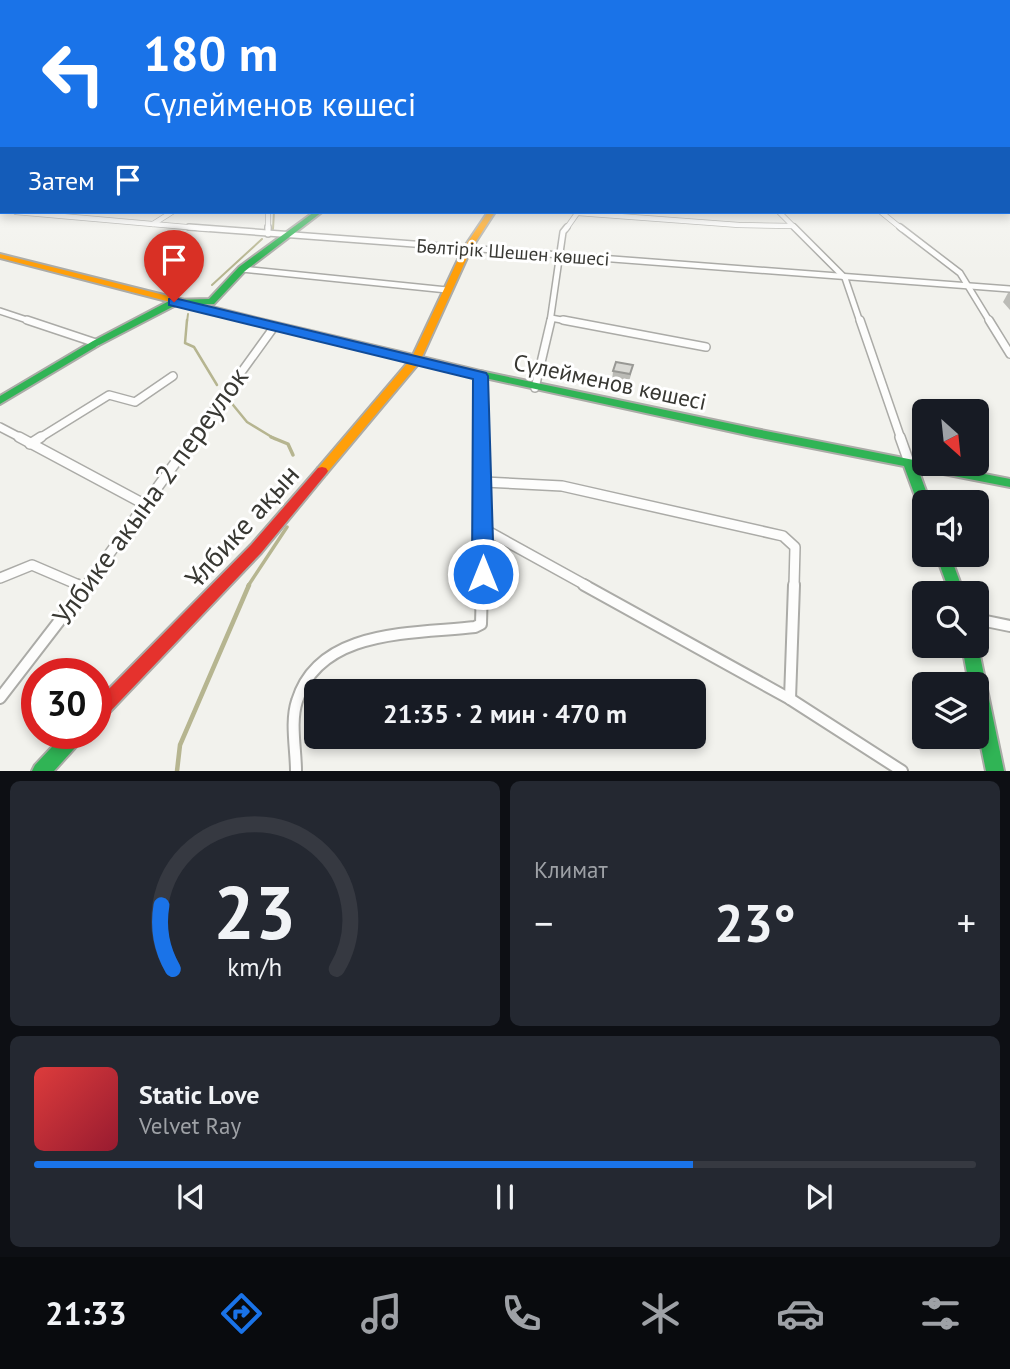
<!DOCTYPE html>
<html lang="ru">
<head>
<meta charset="utf-8">
<style>
	:root { --surface:#171b24; --page:#242831; --text:#f1f3f6; --muted:#9ea1a6; --line:#363941; --accent:#1a73e8 }
	body { margin:0; font-family:"PT Sans",sans-serif; background:var(--page); color:var(--text); height:100vh; display:flex; flex-direction:column; font-size:26px; white-space:nowrap }
	* { box-sizing:border-box; margin:0 }
	p { font-size:23px; color:var(--muted) }
	.icon { flex:none; width:38px; height:38px; fill:none; stroke:currentColor; stroke-width:2; stroke-linecap:round; stroke-linejoin:round }
	.map { position:relative; height:771px; overflow:hidden }
	.sheet { display:flex; flex-direction:column; gap:10px; padding:10px; background:#0d0f14; flex:1 }
	.sheet>* { flex:none }
	.hud { position:absolute; left:0px; top:0px; width:1012px; height:214px; box-shadow:0 4px 10px #0003; background:#1a73e8; color:#fff; overflow:hidden }
	.needle { width:46px; rotate:153deg }
	.tools { position:absolute; left:912px; top:399px; display:grid; gap:14px }
	.tools a { display:grid; place-items:center; width:77px; height:77px; border-radius:10px; background:var(--surface); box-shadow:0 4px 10px #0003; font-size:35px }
	.speed { position:absolute; left:21px; top:658px; display:flex; gap:14px; font-size:35px; font-weight:700; text-align:center }
	.speed>* { display:grid; place-content:center; width:91px; height:91px; border-radius:50%; background:var(--surface); box-shadow:0 4px 10px #0003; line-height:1 }
	.speed .limit { border:10px solid #d22; background:#fff; color:#111 }
	.pin { position:absolute; display:grid; place-items:center; width:60px; height:60px; color:#fff; margin:-72px -30px; border-radius:50% 50% 50% 0; rotate:-45deg; box-shadow:0 0 7px #0007 }
	.pin .icon { rotate:45deg }
	.me { position:absolute; width:77px; margin:-38px; rotate:0deg; stroke-linejoin:round; filter:drop-shadow(0 0 5px #0008) }
	.turn { display:flex; align-items:center; gap:24px; height:147px; padding:0 28px; font-size:32px }
	.turn .icon { width:91px; height:91px; stroke-width:2.5 }
	.turn b { display:block; font-size:49px; line-height:60px }
	.then { display:flex; align-items:center; height:66px; padding:0 28px; background:#0003; gap:14px; font-size:26px }
	.big { font-size:52px; font-weight:700; line-height:1.1 }
	.sheet .card { flex:1; display:flex; flex-direction:column; justify-content:center; gap:10px; min-width:0; padding:0 24px; border-radius:10px; background:var(--page) }
	.sheet .dial { align-items:center; gap:0 }
	.dial svg { height:182px; overflow:visible; fill:none; stroke:var(--line); stroke-width:7; stroke-linecap:round; text-anchor:middle }
	.dial text { fill:var(--text); stroke:none }
	.song { display:flex; align-items:center; gap:21px }
	.cover { width:84px; height:84px; border-radius:10px; background:linear-gradient(135deg,hsl(0 70% 55%),hsl(350 70% 35%)) }
	.played { height:7px; border-radius:4px; background:linear-gradient(90deg,var(--accent) 70%,var(--line) 70%) }
	.keys { display:flex; justify-content:space-around; direction:ltr }
	.heat { display:flex; justify-content:space-between; align-items:center; font-size:38px; direction:ltr }
	.sheet .tiles { flex:1; display:grid; gap:10px; grid-template-columns:1fr 1fr }
	.card:last-child { grid-column:span 2 }
	.trip { position:absolute; left:304px; top:679px; width:402px; height:70px; border-radius:10px; background:var(--surface); box-shadow:0 4px 10px #0003; font-weight:700; line-height:70px; text-align:center }
	.tab-bar { display:flex; height:112px; justify-content:space-around; align-items:center; background:#090b0e; color:var(--muted) }
	.tab-bar .icon { width:49px; height:49px }
	.tab-bar .selected { color:var(--accent) }
	.tab-bar b { font-size:32px; color:var(--text) }
	.map>svg:first-child { display:block }
	.lines { fill:none; stroke-linecap:round; stroke-linejoin:round }
	.stream-far3 { stroke:#b6b590; stroke-width:2 }
	.stream-far2 { stroke:#b6b590; stroke-width:2.5 }
	.stream-far1 { stroke:#b6b590; stroke-width:3.5 }
	.stream { stroke:#b6b590; stroke-width:4.5 }
	.street-far4-casing { stroke:#ababa7; stroke-width:6 }
	.street-far3-casing { stroke:#ababa7; stroke-width:8 }
	.street-far2-casing { stroke:#ababa7; stroke-width:10 }
	.street-far1-casing { stroke:#ababa7; stroke-width:12 }
	.street-casing { stroke:#ababa7; stroke-width:14 }
	.fast-casing { stroke:#ababa7; stroke-width:4 }
	.slow-casing { stroke:#ababa7; stroke-width:4 }
	.jam-casing { stroke:#ababa7; stroke-width:4 }
	.street-far4 { stroke:#fdfdfc; stroke-width:4.5 }
	.street-far3 { stroke:#fdfdfc; stroke-width:5 }
	.street-far2 { stroke:#fdfdfc; stroke-width:7 }
	.street-far1 { stroke:#fdfdfc; stroke-width:9 }
	.street { stroke:#fdfdfc; stroke-width:10 }
	.fast { fill:#30b455; fill-rule:evenodd }
	.slow { fill:#ff9f0a; fill-rule:evenodd }
	.jam { fill:#e5322d; fill-rule:evenodd }
	.wall { fill:#bbbbb6 }
	.building { fill:#d9d9d4; stroke:#989894; stroke-width:2 }
	.route { fill:#1a73e8; stroke:#114b97; stroke-width:2 }
	.labels { text-anchor:middle; stroke-width:6; stroke-linejoin:round; paint-order:stroke }
	.far-street-label { font-size:19px; fill:#383833; stroke:#fff }
	.street-label { font-size:23px; fill:#383833; stroke:#fff }
	.near-street-label { font-size:28px; fill:#383833; stroke:#fff }
</style>
</head>
<body>
<div class="map">
<svg width="1010" height="771" viewBox="0 0 1010 771">
	<rect width="100%" height="100%" fill="#f2f2ed"/>
	<g class="lines">
		<g class="stream-far3">
			<polyline points="273,229 274,212"/>
			<polyline points="212,285 262,239"/>
			<polyline points="187,322 188,314"/>
		</g>
		<g class="stream-far2">
			<polyline points="187,320 185,343 194,347 217,385"/>
			<polyline points="229,400 247,422 275,439"/>
		</g>
		<g class="stream-far1">
			<polyline points="271,437 288,444 293,455"/>
			<polyline points="248,586 287,527"/>
		</g>
		<polyline class="stream" points="177,771 180,745 249,585"/>
		<defs>
			<g id="street-far4">
				<polyline points="16,212 209,229"/>
				<polyline points="268,212 268,229"/>
				<polyline points="779,212 796,229"/>
				<polyline points="881,212 902,229"/>
				<polyline points="578,213 739,225 793,226"/>
				<polyline points="153,224 172,212"/>
				<polyline points="566,229 578,212"/>
			</g>
			<g id="street-far3">
				<polyline points="189,227 1010,289"/>
				<polyline points="268,227 268,234"/>
				<polyline points="794,227 845,278 860,322"/>
				<polyline points="900,227 960,273 990,322"/>
				<polyline points="242,269 447,290"/>
				<polyline points="0,311 33,322"/>
				<polyline points="551,318 572,322"/>
				<polyline points="550,322 563,232 567,227"/>
			</g>
			<g id="street-far2">
				<polyline points="27,320 96,343"/>
				<polyline points="563,320 706,347"/>
				<polyline points="860,320 901,439"/>
				<polyline points="989,320 1010,354"/>
				<polyline points="481,376 482,439"/>
				<polyline points="535,388 551,320"/>
				<polyline points="0,427 23,439"/>
				<polyline points="38,439 109,395 135,402 173,376"/>
				<polyline points="193,439 274,327"/>
			</g>
			<g id="street-far1">
				<polyline points="19,437 144,504"/>
				<polyline points="482,437 484,529 587,586"/>
				<polyline points="900,437 910,465"/>
				<polyline points="30,444 41,437"/>
				<polyline points="484,482 562,486 783,536 795,547 794,586"/>
				<polyline points="0,578 32,565 81,586"/>
				<polyline points="86,586 194,437"/>
				<polyline points="482,586 484,529"/>
			</g>
			<g id="street">
				<polyline points="77,585 85,588"/>
				<polyline points="584,585 790,699 902,771"/>
				<polyline points="976,619 1010,626"/>
				<polyline points="0,698 87,585"/>
				<polyline points="790,699 794,585"/>
				<path d="M296 771C296 749 290 722 297 701 319 628 414 634 475 627L481 624 482 585"/>
			</g>
			<g id="fast">
				<rect x="0" y="199" width="2" height="5"/>
				<polygon points="314,212 322,212 245,271 214,304 176,305 99,345 0,404 0,396 93,341 171,300 209,299 239,267"/>
				<polygon points="480,371 756,429 924,462 924,464 934,464 1010,479 1010,487 918,469 930,502 924,502 924,509 919,507 918,504 904,466 756,437 476,376 475,374"/>
				<polygon points="936,555 950,555 964,593 950,593"/>
				<polygon points="976,643 978,646 1004,771 986,771 976,722 976,684 969,684 962,646 976,646"/>
				<polygon points="65,733 86,733 83,739 54,771 32,771 35,765"/>
			</g>
			<polygon id="slow" points="488,212 495,212 471,249 422,357 484,372 485,374 480,377 419,363 326,474 318,474 316,471 318,468 410,360 248,322 0,258 0,254 252,317 413,355 463,249"/>
			<polygon id="jam" points="322,467 326,468 328,471 326,474 261,553 102,720 96,722 96,702 251,545 318,468"/>
		</defs>
		<use href="#street-far4" class="street-far4-casing"/>
		<use href="#street-far3" class="street-far3-casing"/>
		<use href="#street-far2" class="street-far2-casing"/>
		<use href="#street-far1" class="street-far1-casing"/>
		<use href="#street" class="street-casing"/>
		<use href="#fast" class="fast-casing"/>
		<use href="#slow" class="slow-casing"/>
		<use href="#jam" class="jam-casing"/>
		<use href="#street-far4" class="street-far4"/>
		<use href="#street-far3" class="street-far3"/>
		<use href="#street-far2" class="street-far2"/>
		<use href="#street-far1" class="street-far1"/>
		<use href="#street" class="street"/>
		<use href="#fast" class="fast"/>
		<use href="#slow" class="slow"/>
		<use href="#jam" class="jam"/>
	</g>
	<g class="wall">
		<polygon points="1008,293 1010,293 1010,310 1003,302"/>
		<polygon points="616,362 631,375 628,384 612,381 613,371"/>
	</g>
	<polygon class="building" points="616,362 633,365 630,374 613,371"/>
	<linearGradient id="sky" x2="0" y2="1"><stop stop-color="#94b4c5"/><stop offset="0.59" stop-color="#f9f9f7"/><stop offset="1" stop-color="#f9f9f7" stop-opacity="0"/></linearGradient>
	<rect width="1010" height="261" fill="url(#sky)"/>
	<polygon class="route" points="174,298 486,373 488,376 494,574 491,580 483,583 476,580 472,574 473,379 169,305 169,299"/>
	<g class="labels">
		<g class="far-street-label">
			<text transform="translate(513 252) rotate(4)" y="7">Бөлтірік Шешен көшесі</text>
		</g>
		<g class="street-label">
			<text transform="translate(610 382) rotate(12)" y="8">Сүлейменов көшесі</text>
		</g>
		<g class="near-street-label">
			<text transform="translate(150 496) rotate(-54)" y="10">Улбике акына 2 переулок</text>
			<text transform="translate(242 526) rotate(-48)" y="10">Ұлбике ақын</text>
		</g>
	</g>
</svg>
<div class="tools">
<a><svg class="needle" viewBox="-14 -14 28 28"><path d="M0-13l5 13h-10z" fill="#e53935"/><path d="M0 13l5-13h-10z" fill="#9ea1a6"/></svg></a>
<a><svg class="icon" aria-label="sound" viewBox="0 0 24 24"><path d="M4 9h4l5-4v14l-5-4H4zM17 9q2 3 0 6"/></svg></a>
<a><svg class="icon" aria-label="search" viewBox="0 0 24 24"><circle cx="10" cy="10" r="6"/><path d="M15 15l6 6"/></svg></a>
<a><svg class="icon" aria-label="layers" viewBox="0 0 24 24"><path d="M12 4l9 5-9 5-9-5zM3 14l9 5 9-5"/></svg></a>
</div>
<div class="speed"><div class="limit">30</div></div>
<div class="pin" style="left:174px;top:302px;background:#d93025"><svg class="icon" aria-label="arrive" viewBox="0 0 24 24"><path d="M6 21V4h12l-3 4 3 4H6"/></svg></div>
<svg class="me" style="left:483px;top:574px" viewBox="-20 -20 40 40"><circle r="17" fill="#1a73e8" stroke="#fff" stroke-width="3"/><path d="M0-11L8 9 0 5-8 9z" fill="#fff"/></svg>
<div class="trip">21:35 · 2 мин · 470 m</div>
<div class="hud">
<div class="turn"><svg class="icon" aria-label="left" viewBox="0 0 24 24"><path d="M17 20v-9H6M10 6l-5 5 5 5"/></svg><div><b>180 m</b>Сүлейменов көшесі</div></div>
<div class="then">Затем<svg class="icon" aria-label="arrive" viewBox="0 0 24 24"><path d="M6 21V4h12l-3 4 3 4H6"/></svg></div>
</div>
</div>
<section class="sheet">
<div class="tiles">
<div class="card dial"><svg viewBox="0 0 100 80">
<path d="M14 69A42 42 0 1 1 86 69"/>
<path d="M14 69A42 42 0 0 1 9 41" stroke="#1a73e8"/>
<text x="50" y="56" font-size="32" font-weight="700">23</text>
<text x="50" y="72" font-size="11">km/h</text>
</svg></div>
<div class="card"><p>Климат</p>
<div class="heat"><a>−</a><b class="big">23°</b><a>+</a></div>
</div>
<div class="card">
<div class="song"><i class="cover"></i><div><b>Static Love</b><p>Velvet Ray</p></div></div>
<div class="played"></div>
<div class="keys"><svg class="icon" aria-label="previous" viewBox="0 0 24 24"><path d="M18 5L8 12l10 7zM5 5v14"/></svg><svg class="icon" aria-label="pause" viewBox="0 0 24 24"><path d="M8 5v14M16 5v14"/></svg><svg class="icon" aria-label="next" viewBox="0 0 24 24"><path d="M6 5l10 7-10 7zM19 5v14"/></svg></div>
</div>
</div>
</section>
<nav class="tab-bar">
<b>21:33</b>
<svg class="icon selected" aria-label="directions" viewBox="0 0 24 24"><path d="M12 3l9 9-9 9-9-9zM9 14v-3h6M13 9l2 2-2 2"/></svg>
<svg class="icon" aria-label="music" viewBox="0 0 24 24"><path d="M9 18V5l10-2v13"/><circle cx="6" cy="18" r="3"/><circle cx="16" cy="16" r="3"/></svg>
<svg class="icon" aria-label="phone" viewBox="0 0 24 24"><path d="M5 4h4l2 5-3 2q2 4 5 5l2-3 5 2v4C11 20 4 13 5 4z"/></svg>
<svg class="icon" aria-label="climate" viewBox="0 0 24 24"><path d="M12 3v18M4 7l16 10M4 17L20 7"/></svg>
<svg class="icon" aria-label="car" viewBox="0 0 24 24"><path d="M5 17H2v-5l4-1 3-4h7l3 4 3 1v5h-3M9 17h6M6 11h13"/><circle cx="7" cy="17" r="2"/><circle cx="17" cy="17" r="2"/></svg>
<svg class="icon" aria-label="filters" viewBox="0 0 24 24"><path d="M4 7h16M4 17h16"/><circle cx="9" cy="7" r="2"/><circle cx="15" cy="17" r="2"/></svg>
</nav>
</body>
</html>
